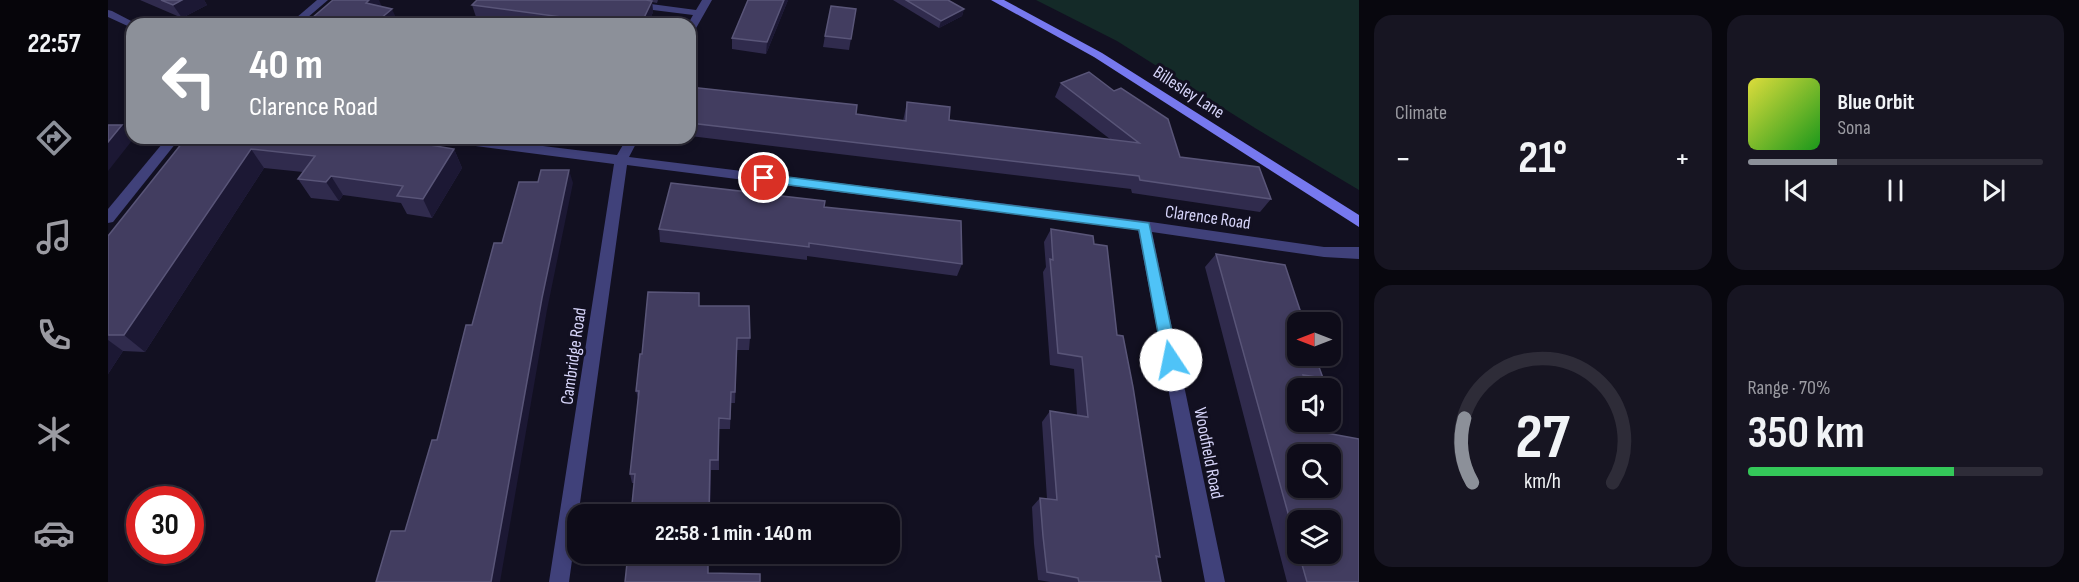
<!DOCTYPE html>
<html lang="en">
<head>
<meta charset="utf-8">
<style>
	:root { --surface:#0e0c19; --page:#171522; --text:#f1f3f6; --muted:#9b9ba2; --line:#2e2c38; --accent:#8c9099 }
	body { margin:0; font-family:"Sofia Sans Condensed",sans-serif; background:var(--page); color:var(--text); height:100vh; display:flex; flex-direction:column; font-size:22px; white-space:nowrap }
	* { box-sizing:border-box; margin:0 }
	p { font-size:20px; color:var(--muted) }
	.icon { flex:none; width:33px; height:33px; fill:none; stroke:currentColor; stroke-width:2; stroke-linecap:round; stroke-linejoin:round }
	.map { position:relative; flex:1; overflow:hidden }
	.panel { display:flex; flex-direction:column; gap:15px; padding:15px; background:#08070e; width:720px }
	.panel>* { flex:none }
	.banner { position:absolute; left:18px; top:18px; width:570px; height:126px; border-radius:18px; box-shadow:0 3px 9px #0003,0 0 0 2px var(--line); background:#8c9099; color:#fff; overflow:hidden }
	.needle { width:39px; rotate:270deg }
	.fabs { position:absolute; left:1179px; top:312px; display:grid; gap:12px }
	.fabs a { display:grid; place-items:center; width:54px; height:54px; border-radius:12px; background:var(--surface); box-shadow:0 3px 9px #0003,0 0 0 2px var(--line); font-size:30px }
	.speed { position:absolute; left:18px; top:486px; display:flex; gap:12px; font-size:30px; font-weight:700; text-align:center }
	.speed>* { display:grid; place-content:center; width:78px; height:78px; border-radius:50%; background:var(--surface); box-shadow:0 3px 9px #0003,0 0 0 2px var(--line); line-height:1 }
	.speed .limit { border:9px solid #d22; background:#fff; color:#111 }
	.pin { position:absolute; display:grid; place-items:center; width:51px; height:51px; color:#fff; margin:-26px; border:3px solid #fff; border-radius:50%; box-shadow:0 2px 6px #0007 }
	.me { position:absolute; width:66px; margin:-33px; rotate:349deg; stroke-linejoin:round; filter:drop-shadow(0 0 4px #0008) }
	.turn { display:flex; align-items:center; gap:21px; height:126px; padding:0 24px; font-size:27px }
	.turn .icon { width:78px; height:78px; stroke-width:2.5 }
	.turn b { display:block; font-size:42px; line-height:51px }
	.big { font-size:45px; font-weight:700; line-height:1.1 }
	.panel .tile { flex:1; display:flex; flex-direction:column; justify-content:center; gap:9px; min-width:0; padding:0 21px; border-radius:18px; background:var(--page) }
	.panel .dial { align-items:center; gap:0 }
	.dial svg { height:156px; overflow:visible; fill:none; stroke:var(--line); stroke-width:7; stroke-linecap:round; text-anchor:middle }
	.dial text { fill:var(--text); stroke:none }
	.song { display:flex; align-items:center; gap:18px }
	.cover { width:72px; height:72px; border-radius:9px; background:linear-gradient(135deg,hsl(60 70% 55%),hsl(120 70% 35%)) }
	.played { height:6px; border-radius:3px; background:linear-gradient(90deg,var(--accent) 30%,var(--line) 30%) }
	.keys { display:flex; justify-content:space-around; direction:ltr }
	.heat { display:flex; justify-content:space-between; align-items:center; font-size:33px; direction:ltr }
	.charge { height:9px; border-radius:4px; background:linear-gradient(90deg,#34c759 70%,var(--line) 0) }
	.panel .tiles { flex:1; display:grid; gap:15px; grid-template-columns:repeat(2,1fr) }
	.trip { position:absolute; left:459px; top:504px; width:333px; height:60px; border-radius:18px; background:var(--surface); box-shadow:0 3px 9px #0003,0 0 0 2px var(--line); font-weight:700; line-height:60px; text-align:center }
	main { display:flex; flex:1; min-height:0 }
	.dock { display:flex; flex-direction:column; width:108px; justify-content:space-around; align-items:center; background:#06050a; color:var(--muted) }
	.dock .icon { width:42px; height:42px }
	.dock .on { color:var(--accent) }
	.dock b { font-size:27px; color:var(--text) }
	.map>svg:first-child { display:block }
	.green { fill:#142a28 }
	.lines { fill:none; stroke-linecap:round; stroke-linejoin:round }
	.street { fill:#40417a; fill-rule:evenodd }
	.secondary { fill:#7779ef; fill-rule:evenodd }
	.wall { fill:#302b4d; fill-rule:evenodd }
	.shaded-wall { fill:#1c1834 }
	.building { fill:#423d60; stroke:#595578; stroke-width:1.5; fill-rule:evenodd }
	.route { fill:#4fc3f7; stroke:#337fa1; stroke-width:1.5 }
	.labels { text-anchor:middle; stroke-width:6; stroke-linejoin:round; paint-order:stroke }
	.street-label { font-size:18px; fill:#d7d5fa; stroke:#121021 }
</style>
</head>
<body>
<main>
<nav class="dock">
<b>22:57</b>
<svg class="icon on" aria-label="directions" viewBox="0 0 24 24"><path d="M12 3l9 9-9 9-9-9zM9 14v-3h6M13 9l2 2-2 2"/></svg>
<svg class="icon" aria-label="music" viewBox="0 0 24 24"><path d="M9 18V5l10-2v13"/><circle cx="6" cy="18" r="3"/><circle cx="16" cy="16" r="3"/></svg>
<svg class="icon" aria-label="phone" viewBox="0 0 24 24"><path d="M5 4h4l2 5-3 2q2 4 5 5l2-3 5 2v4C11 20 4 13 5 4z"/></svg>
<svg class="icon" aria-label="climate" viewBox="0 0 24 24"><path d="M12 3v18M4 7l16 10M4 17L20 7"/></svg>
<svg class="icon" aria-label="car" viewBox="0 0 24 24"><path d="M5 17H2v-5l4-1 3-4h7l3 4 3 1v5h-3M9 17h6M6 11h13"/><circle cx="7" cy="17" r="2"/><circle cx="17" cy="17" r="2"/></svg>
</nav>
<div class="map">
<svg width="1251" height="582" viewBox="0 0 1251 582">
	<rect width="100%" height="100%" fill="#121021"/>
	<polygon class="green" points="928,0 1251,0 1251,190 1147,128 1009,41"/>
	<g class="lines">
		<g class="street">
			<polygon points="209,0 220,0 192,24 181,24"/>
			<polygon points="484,0 513,0 588,10 594,0 604,0 587,30 582,33 582,24 580,24 585,15 489,3"/>
			<polygon points="0,10 4,11 29,24 24,24 24,28 0,17"/>
			<polygon points="59,138 72,138 5,222 0,223 0,209"/>
			<polygon points="331,138 370,138 509,155 519,138 531,138 521,157 1036,221 1216,247 1251,247 1251,259 1216,257 1044,232 1117,582 1097,582 1030,230 519,165 461,582 441,582 506,164 337,142"/>
		</g>
		<polygon class="secondary" points="883,0 896,0 994,53 1251,215 1251,227 986,57"/>
	</g>
	<g class="wall">
		<polygon points="32,0 96,0 99,5 74,18"/>
		<polygon points="369,0 550,0 549,3 544,2 545,12 540,24 421,24 368,17 364,5"/>
		<polygon points="680,0 658,54 624,49 624,38"/>
		<polygon points="785,0 840,0 856,9 854,16 831,28"/>
		<polygon points="748,9 741,50 715,47 717,36"/>
		<polygon points="953,83 1072,157 1163,199 1152,212 1024,193 1023,189 582,136 582,87 748,114 795,121 799,102 841,120 1002,139 947,97"/>
		<polygon points="78,138 346,149 354,168 324,218 299,214 293,203 235,195 231,201 203,198 190,179 195,172 156,168 37,352 15,351 0,374 0,236"/>
		<polygon points="716,207 854,264 849,276 699,256 699,260 552,242 551,229"/>
		<polygon points="943,229 986,244 1009,335 1052,557 1049,559 1053,582 942,582 930,580 926,544 924,507 932,498 939,499 934,422 942,411 969,415 966,369 942,365 935,272 938,267 936,242"/>
		<path d="M1108 254 1215 378 1201 388H1190L1251 582H1179L1097 267ZM1190 520 1222 554H1190Z"/>
		<polygon points="592,306 642,338 641,350 629,350 627,403 623,403 622,429 611,429 611,470 603,470 602,514 523,514 526,483 524,483 522,474 530,398 528,391"/>
	</g>
	<g class="shaded-wall">
		<polygon points="74,0 96,0 99,5 74,18 65,5"/>
		<polygon points="261,0 271,0 274,7 258,3"/>
		<polygon points="676,0 680,0 658,54 659,42"/>
		<polygon points="544,1 545,12 540,24 533,24"/>
		<polygon points="284,9 290,22 287,24 266,24"/>
		<polygon points="856,9 854,16 831,28 833,21"/>
		<polygon points="14,125 24,136 24,138 26,138 0,171 0,142"/>
		<polygon points="143,149 156,168 37,352 16,335"/>
		<polygon points="346,149 354,168 324,218 315,199"/>
		<polygon points="461,170 465,183 439,310 392,582 383,582 434,298"/>
		<polygon points="223,176 235,195 231,201 218,182"/>
		<polygon points="0,340 15,351 0,374"/>
		<polygon points="602,460 602,514 601,514"/>
	</g>
	<g class="building">
		<polygon points="53,0 74,0 65,5"/>
		<polygon points="225,0 261,0 258,3 284,9 266,24 197,24"/>
		<polygon points="369,0 538,0 544,1 533,24 481,24 483,21 364,5"/>
		<polygon points="640,0 676,0 659,42 624,38"/>
		<polygon points="798,0 840,0 856,9 833,21"/>
		<polygon points="723,6 748,9 743,39 717,36"/>
		<polygon points="981,72 1006,91 1013,88 1060,119 1072,157 1151,167 1163,199 1032,180 1031,176 582,123 582,87 749,105 748,114 798,121 799,102 842,107 841,120 1031,143 953,83"/>
		<polygon points="0,125 14,125 0,142"/>
		<polygon points="78,138 280,138 346,149 315,199 289,196 295,186 223,176 218,182 190,179 207,156 143,149 16,335 0,335 0,236"/>
		<polygon points="433,170 461,170 434,298 383,582 268,582 283,531 297,531 324,440 329,440 358,325 364,325 386,243 394,243 411,182 430,182"/>
		<polygon points="563,183 717,201 716,207 853,221 854,264 701,243 701,247 551,229"/>
		<polygon points="943,229 985,236 986,244 999,246 1009,335 1015,336 1025,387 1052,557 1048,556 1053,582 971,582 970,578 939,572 935,536 932,498 949,500 942,411 980,417 974,357 950,353 942,259 945,260"/>
		<path d="M1108 254 1177 265 1196 322H1190V356H1207L1215 378 1195 375 1199 388H1190V422H1209L1213 432 1251 439V582H1199L1191 554H1222V520H1190V549ZM1190 454H1222V488H1190Z"/>
		<polygon points="540,292 591,293 591,306 641,306 642,338 629,338 627,392 623,392 622,419 611,418 610,460 602,460 601,514 523,514 527,474 522,474 531,391 528,391 532,354 534,354"/>
		<polygon points="520,554 600,554 600,573 652,574 652,582 517,582"/>
	</g>
	<polygon class="route" points="656,174 1041,223 1070,360 1068,364 1063,366 1058,364 1055,360 1031,230 651,181 651,175"/>
	<g class="labels">
		<g class="street-label">
			<text transform="translate(1081 92) rotate(33)" y="6">Billesley Lane</text>
			<text transform="translate(1100 217) rotate(8)" y="6">Clarence Road</text>
			<text transform="translate(465 356) rotate(-82)" y="6">Cambridge Road</text>
			<text transform="translate(1101 453) rotate(79)" y="6">Woodfield Road</text>
		</g>
	</g>
</svg>
<div class="fabs">
<a><svg class="needle" viewBox="-14 -14 28 28"><path d="M0-13l5 13h-10z" fill="#e53935"/><path d="M0 13l5-13h-10z" fill="#9b9ba2"/></svg></a>
<a><svg class="icon" aria-label="sound" viewBox="0 0 24 24"><path d="M4 9h4l5-4v14l-5-4H4zM17 9q2 3 0 6"/></svg></a>
<a><svg class="icon" aria-label="search" viewBox="0 0 24 24"><circle cx="10" cy="10" r="6"/><path d="M15 15l6 6"/></svg></a>
<a><svg class="icon" aria-label="layers" viewBox="0 0 24 24"><path d="M12 4l9 5-9 5-9-5zM3 14l9 5 9-5"/></svg></a>
</div>
<div class="speed"><div class="limit">30</div></div>
<div class="pin" style="left:656px;top:178px;background:#d93025"><svg class="icon" aria-label="arrive" viewBox="0 0 24 24"><path d="M6 21V4h12l-3 4 3 4H6"/></svg></div>
<svg class="me" style="left:1063px;top:360px" viewBox="-20 -20 40 40"><circle r="19" fill="#fff"/><path d="M0-13L10 11 0 6-10 11z" fill="#4fc3f7"/></svg>
<div class="trip">22:58 · 1 min · 140 m</div>
<div class="banner">
<div class="turn"><svg class="icon" aria-label="left" viewBox="0 0 24 24"><path d="M17 20v-9H6M10 6l-5 5 5 5"/></svg><div><b>40 m</b>Clarence Road</div></div>
</div>
</div>
<section class="panel">
<div class="tiles">
<div class="tile"><p>Climate</p>
<div class="heat"><a>−</a><b class="big">21°</b><a>+</a></div>
</div>
<div class="tile">
<div class="song"><i class="cover"></i><div><b>Blue Orbit</b><p>Sona</p></div></div>
<div class="played"></div>
<div class="keys"><svg class="icon" aria-label="previous" viewBox="0 0 24 24"><path d="M18 5L8 12l10 7zM5 5v14"/></svg><svg class="icon" aria-label="pause" viewBox="0 0 24 24"><path d="M8 5v14M16 5v14"/></svg><svg class="icon" aria-label="next" viewBox="0 0 24 24"><path d="M6 5l10 7-10 7zM19 5v14"/></svg></div>
</div>
<div class="tile dial"><svg viewBox="0 0 100 80">
<path d="M14 69A42 42 0 1 1 86 69"/>
<path d="M14 69A42 42 0 0 1 10 36" stroke="#8c9099"/>
<text x="50" y="56" font-size="32" font-weight="700">27</text>
<text x="50" y="72" font-size="11">km/h</text>
</svg></div>
<div class="tile"><p>Range · 70%</p><b class="big">350 km</b><div class="charge"></div></div>
</div>
</section>
</main>
</body>
</html>
